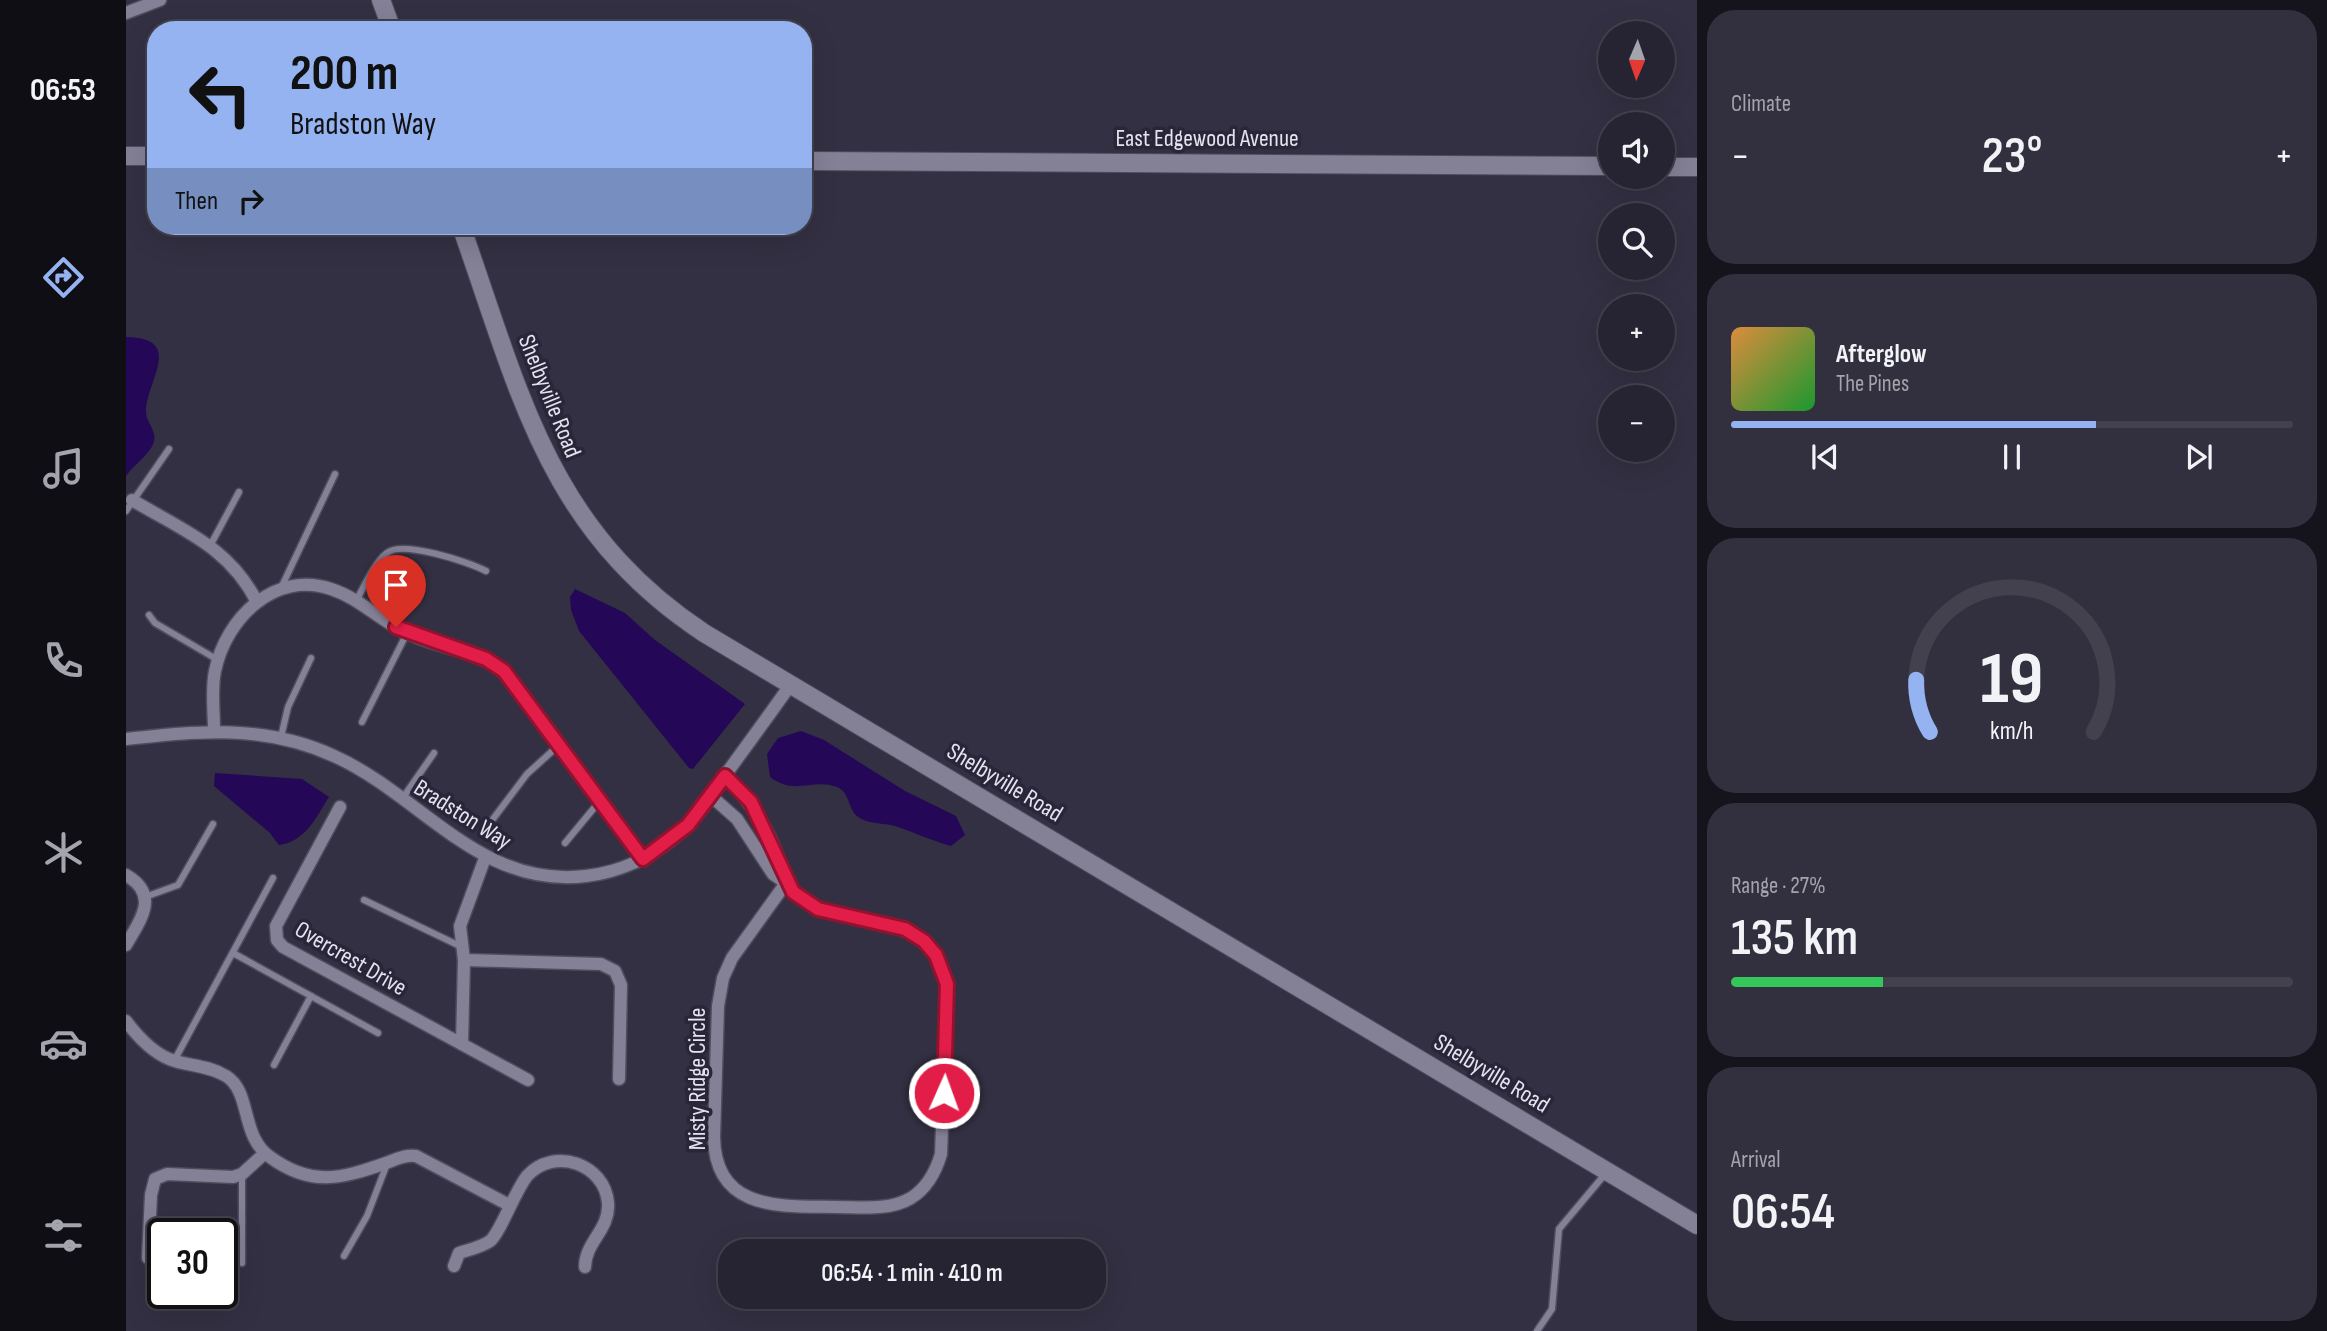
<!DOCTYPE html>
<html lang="en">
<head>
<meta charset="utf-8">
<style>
	:root { --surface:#262432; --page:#32303e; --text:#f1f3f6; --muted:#a4a4ac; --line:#42414d; --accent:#95b2f1 }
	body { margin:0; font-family:"Sofia Sans Condensed",sans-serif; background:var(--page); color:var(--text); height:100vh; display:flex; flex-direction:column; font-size:26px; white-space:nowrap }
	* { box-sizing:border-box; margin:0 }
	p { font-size:23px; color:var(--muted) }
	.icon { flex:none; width:38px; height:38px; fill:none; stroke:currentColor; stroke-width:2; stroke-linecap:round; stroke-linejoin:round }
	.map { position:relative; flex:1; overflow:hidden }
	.drawer { display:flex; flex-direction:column; gap:10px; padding:10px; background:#15141c; width:630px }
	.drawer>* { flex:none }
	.guide { position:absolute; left:21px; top:21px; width:665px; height:214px; border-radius:28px; box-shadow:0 7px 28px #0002,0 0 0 2px var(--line); background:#95b2f1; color:#111; overflow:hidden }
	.needle { width:46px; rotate:182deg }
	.controls { position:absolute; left:1472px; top:21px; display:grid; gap:14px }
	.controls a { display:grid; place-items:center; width:77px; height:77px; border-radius:50%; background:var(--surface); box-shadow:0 7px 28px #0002,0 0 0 2px var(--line); font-size:35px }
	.speed { position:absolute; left:21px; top:1218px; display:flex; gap:14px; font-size:35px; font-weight:700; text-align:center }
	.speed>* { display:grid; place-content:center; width:91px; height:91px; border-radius:50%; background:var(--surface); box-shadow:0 7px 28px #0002,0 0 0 2px var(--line); line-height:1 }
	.speed .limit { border:4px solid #111; border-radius:10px; background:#fff; color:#111 }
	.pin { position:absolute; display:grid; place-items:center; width:60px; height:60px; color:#fff; margin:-72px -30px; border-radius:50% 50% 50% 0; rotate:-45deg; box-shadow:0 0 7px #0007 }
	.pin .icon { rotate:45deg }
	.me { position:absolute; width:77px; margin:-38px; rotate:2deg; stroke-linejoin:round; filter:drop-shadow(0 0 5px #0008) }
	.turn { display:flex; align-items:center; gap:24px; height:147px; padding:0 28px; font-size:32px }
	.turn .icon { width:91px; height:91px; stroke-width:2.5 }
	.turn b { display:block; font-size:49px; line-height:60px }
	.then { display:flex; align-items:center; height:66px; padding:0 28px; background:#0003; gap:14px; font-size:26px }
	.big { font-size:52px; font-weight:600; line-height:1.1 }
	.drawer .card { flex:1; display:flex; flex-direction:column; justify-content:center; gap:10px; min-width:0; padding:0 24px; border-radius:28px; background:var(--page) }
	.drawer .dial { align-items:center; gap:0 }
	.dial svg { height:182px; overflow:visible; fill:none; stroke:var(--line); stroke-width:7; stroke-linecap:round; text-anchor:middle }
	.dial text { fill:var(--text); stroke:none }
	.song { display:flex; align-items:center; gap:21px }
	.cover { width:84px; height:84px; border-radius:10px; background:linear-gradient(135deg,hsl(30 70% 55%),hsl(130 70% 35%)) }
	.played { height:7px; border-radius:4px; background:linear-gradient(90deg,var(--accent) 65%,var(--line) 65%) }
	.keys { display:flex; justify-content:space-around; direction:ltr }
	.heat { display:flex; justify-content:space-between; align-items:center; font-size:38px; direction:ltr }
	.charge { height:10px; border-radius:5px; background:linear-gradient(90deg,#34c759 27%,var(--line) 0) }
	.trip { position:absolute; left:592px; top:1239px; width:388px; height:70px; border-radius:28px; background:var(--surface); box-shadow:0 7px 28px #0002,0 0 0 2px var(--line); font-weight:600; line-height:70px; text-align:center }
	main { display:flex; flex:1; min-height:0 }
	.dock { display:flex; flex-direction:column; width:126px; justify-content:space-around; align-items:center; background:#0f0e14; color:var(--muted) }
	.dock .icon { width:49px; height:49px }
	.dock .on { color:var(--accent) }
	.dock b { font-size:32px; color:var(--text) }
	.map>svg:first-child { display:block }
	.water { fill:#240756 }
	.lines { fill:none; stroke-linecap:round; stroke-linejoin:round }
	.service-casing { stroke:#4f4d5c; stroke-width:9 }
	.minor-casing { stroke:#4f4d5c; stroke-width:15 }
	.secondary-casing { stroke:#4f4d5c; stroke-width:20 }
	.service { stroke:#848197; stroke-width:6 }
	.minor { stroke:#848197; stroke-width:12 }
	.secondary { stroke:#848197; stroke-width:18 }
	.route-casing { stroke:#92132f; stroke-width:18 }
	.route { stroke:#e11d48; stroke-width:12 }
	.labels { text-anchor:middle; stroke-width:7; stroke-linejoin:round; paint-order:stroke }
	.street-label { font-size:24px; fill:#e4e3ef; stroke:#282638 }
</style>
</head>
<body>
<main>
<nav class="dock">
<b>06:53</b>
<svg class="icon on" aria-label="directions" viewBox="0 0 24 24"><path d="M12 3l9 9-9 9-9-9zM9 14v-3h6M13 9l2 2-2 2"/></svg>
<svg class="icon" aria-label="music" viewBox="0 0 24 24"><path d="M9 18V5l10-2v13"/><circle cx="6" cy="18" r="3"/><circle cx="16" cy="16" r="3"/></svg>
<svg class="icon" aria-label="phone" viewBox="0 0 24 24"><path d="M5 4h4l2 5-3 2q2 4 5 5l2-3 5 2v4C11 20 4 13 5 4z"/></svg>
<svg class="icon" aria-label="climate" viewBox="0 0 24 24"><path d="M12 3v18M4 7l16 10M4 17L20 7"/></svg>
<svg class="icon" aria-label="car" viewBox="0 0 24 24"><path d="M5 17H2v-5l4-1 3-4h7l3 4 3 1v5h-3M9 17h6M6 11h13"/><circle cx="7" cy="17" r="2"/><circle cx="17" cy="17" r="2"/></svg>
<svg class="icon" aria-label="filters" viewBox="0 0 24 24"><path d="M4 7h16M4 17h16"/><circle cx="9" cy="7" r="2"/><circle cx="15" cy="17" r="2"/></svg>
</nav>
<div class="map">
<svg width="1571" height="1331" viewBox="0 0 1571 1331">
	<rect width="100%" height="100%" fill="#323042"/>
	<g class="water">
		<path d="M0 337C59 338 21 380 20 411 20 423 31 430 28 442 23 456 8 464 0 476Z"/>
		<polygon points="449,589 499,613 529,640 619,704 567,769 563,768 453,631 445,610 444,597"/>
		<path d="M675 731 698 740 779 791 830 816 839 835 825 846C806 841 788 832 769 826 758 823 742 824 732 817 722 810 724 792 711 787 686 778 669 796 644 777L641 754 652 738Z"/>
		<path d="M89 773 176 779 203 797C189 819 180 841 153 845L144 833 88 786Z"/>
	</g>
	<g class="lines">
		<defs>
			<g id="service">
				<polyline points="0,511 43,449"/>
				<polyline points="84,546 113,492"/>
				<polyline points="155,588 209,474"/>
				<path d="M231 599C239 585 248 563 261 553 276 540 343 562 360 571"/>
				<polyline points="23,615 29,623 92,660"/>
				<polyline points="236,722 281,633"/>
				<polyline points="155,737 162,707 185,658"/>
				<polyline points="276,799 308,753"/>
				<polyline points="367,819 401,774 433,745"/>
				<polyline points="439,843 473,802"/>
				<polyline points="19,897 52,885 87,824"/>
				<polyline points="238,900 336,947"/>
				<polyline points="107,953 252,1033"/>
				<polyline points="48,1061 147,878"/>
				<polyline points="148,1065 185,996"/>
				<polyline points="218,1256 241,1216 261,1164"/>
				<polyline points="116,1263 116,1174"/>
				<polyline points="1411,1331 1426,1309 1433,1229 1480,1173"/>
			</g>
			<g id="minor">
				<polyline points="0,13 34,0"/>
				<path d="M6 500C58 531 103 547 131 602"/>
				<path d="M88 730C88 711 85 690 89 671 100 618 149 570 205 589 233 598 252 619 279 632 311 648 348 650 378 671L517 859"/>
				<path d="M0 739C73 731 139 724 208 756 295 795 354 889 460 876 495 872 528 856 554 833 573 816 586 795 600 774 622 744 644 714 665 684"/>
				<path d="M585 796 611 819 647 874 660 883C649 840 631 807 599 776"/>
				<polyline points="214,807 150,926 151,940 157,947 402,1080"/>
				<path d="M0 875C34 895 15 919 0 945"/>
				<path d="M660 883 678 901 692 909C746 924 818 920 821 994L815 1154C810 1171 801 1188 785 1198 763 1211 735 1207 710 1207 656 1206 589 1212 588 1137L592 1006 597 978 606 958Z"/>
				<polyline points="338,960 475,964 489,971 495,985 493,1079"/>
				<path d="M0 1021C12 1037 28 1055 49 1061 65 1066 84 1066 100 1076 126 1092 114 1136 144 1157 185 1187 215 1179 260 1163 271 1159 278 1155 290 1156L383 1205"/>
				<polyline points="336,1044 338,960 334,926 359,858"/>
				<polyline points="22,1258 25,1195 29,1179 41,1174 107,1177 116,1174 139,1153"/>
				<path d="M328 1266 333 1253C342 1250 356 1247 364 1241 374 1233 389 1191 401 1176 428 1146 479 1164 482 1203 484 1230 459 1242 459 1267"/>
			</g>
			<g id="secondary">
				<polyline points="255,0 266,30"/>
				<polyline points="0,156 30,156"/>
				<polyline points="677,161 1484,166"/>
				<polyline points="1536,167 1571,167"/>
				<path d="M335 226C394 392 421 529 578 633L1571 1225"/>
			</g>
		</defs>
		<use href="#service" class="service-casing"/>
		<use href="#minor" class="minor-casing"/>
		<use href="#secondary" class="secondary-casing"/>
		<use href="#service" class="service"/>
		<use href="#minor" class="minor"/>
		<use href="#secondary" class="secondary"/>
	</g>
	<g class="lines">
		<defs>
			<polyline id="route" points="270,627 360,659 378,671 517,859 562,825 599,776 625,802 667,892 692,909 779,929 798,941 810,955 821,984 818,1093"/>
		</defs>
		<use href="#route" class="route-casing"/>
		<use href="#route" class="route"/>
	</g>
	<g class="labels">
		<g class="street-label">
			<text x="1081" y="146">East Edgewood Avenue</text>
			<text transform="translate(424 396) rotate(68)" y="8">Shelbyville Road</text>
			<text transform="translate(879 782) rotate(31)" y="8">Shelbyville Road</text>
			<text transform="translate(337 814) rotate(32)" y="8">Bradston Way</text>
			<text transform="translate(225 958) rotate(30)" y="8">Overcrest Drive</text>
			<text transform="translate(1366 1073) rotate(31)" y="8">Shelbyville Road</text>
			<text transform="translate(571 1079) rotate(-90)" y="8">Misty Ridge Circle</text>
		</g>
	</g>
</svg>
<div class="controls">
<a><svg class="needle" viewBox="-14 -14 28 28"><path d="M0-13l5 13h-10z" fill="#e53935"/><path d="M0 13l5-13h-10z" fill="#a4a4ac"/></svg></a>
<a><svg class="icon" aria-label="sound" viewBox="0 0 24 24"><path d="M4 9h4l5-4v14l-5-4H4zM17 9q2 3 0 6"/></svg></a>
<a><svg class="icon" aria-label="search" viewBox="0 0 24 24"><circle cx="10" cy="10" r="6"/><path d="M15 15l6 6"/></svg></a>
<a>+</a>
<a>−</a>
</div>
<div class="speed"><div class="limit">30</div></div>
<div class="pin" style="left:270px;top:627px;background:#d93025"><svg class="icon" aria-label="arrive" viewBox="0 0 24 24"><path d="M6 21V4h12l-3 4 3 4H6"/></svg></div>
<svg class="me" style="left:818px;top:1093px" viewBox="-20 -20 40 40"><circle r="17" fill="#e11d48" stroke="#fff" stroke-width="3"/><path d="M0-11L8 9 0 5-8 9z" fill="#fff"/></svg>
<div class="trip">06:54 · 1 min · 410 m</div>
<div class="guide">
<div class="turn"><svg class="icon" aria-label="left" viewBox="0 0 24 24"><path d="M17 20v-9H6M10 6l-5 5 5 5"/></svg><div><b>200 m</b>Bradston Way</div></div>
<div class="then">Then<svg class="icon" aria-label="right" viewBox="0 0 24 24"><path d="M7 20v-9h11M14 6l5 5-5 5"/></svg></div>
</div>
</div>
<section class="drawer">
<div class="card"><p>Climate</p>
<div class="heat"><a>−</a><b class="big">23°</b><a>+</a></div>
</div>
<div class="card">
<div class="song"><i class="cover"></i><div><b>Afterglow</b><p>The Pines</p></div></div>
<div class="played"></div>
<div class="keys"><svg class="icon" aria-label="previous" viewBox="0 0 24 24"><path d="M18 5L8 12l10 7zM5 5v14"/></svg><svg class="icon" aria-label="pause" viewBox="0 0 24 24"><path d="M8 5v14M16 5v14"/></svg><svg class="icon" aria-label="next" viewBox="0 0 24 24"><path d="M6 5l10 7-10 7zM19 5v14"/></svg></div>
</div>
<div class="card dial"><svg viewBox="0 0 100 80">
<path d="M14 69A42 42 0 1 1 86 69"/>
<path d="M14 69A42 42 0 0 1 8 46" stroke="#95b2f1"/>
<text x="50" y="56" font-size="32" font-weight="700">19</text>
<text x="50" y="72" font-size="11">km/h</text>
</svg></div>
<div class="card"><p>Range · 27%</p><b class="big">135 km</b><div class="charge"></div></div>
<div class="card"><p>Arrival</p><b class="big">06:54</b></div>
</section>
</main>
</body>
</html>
